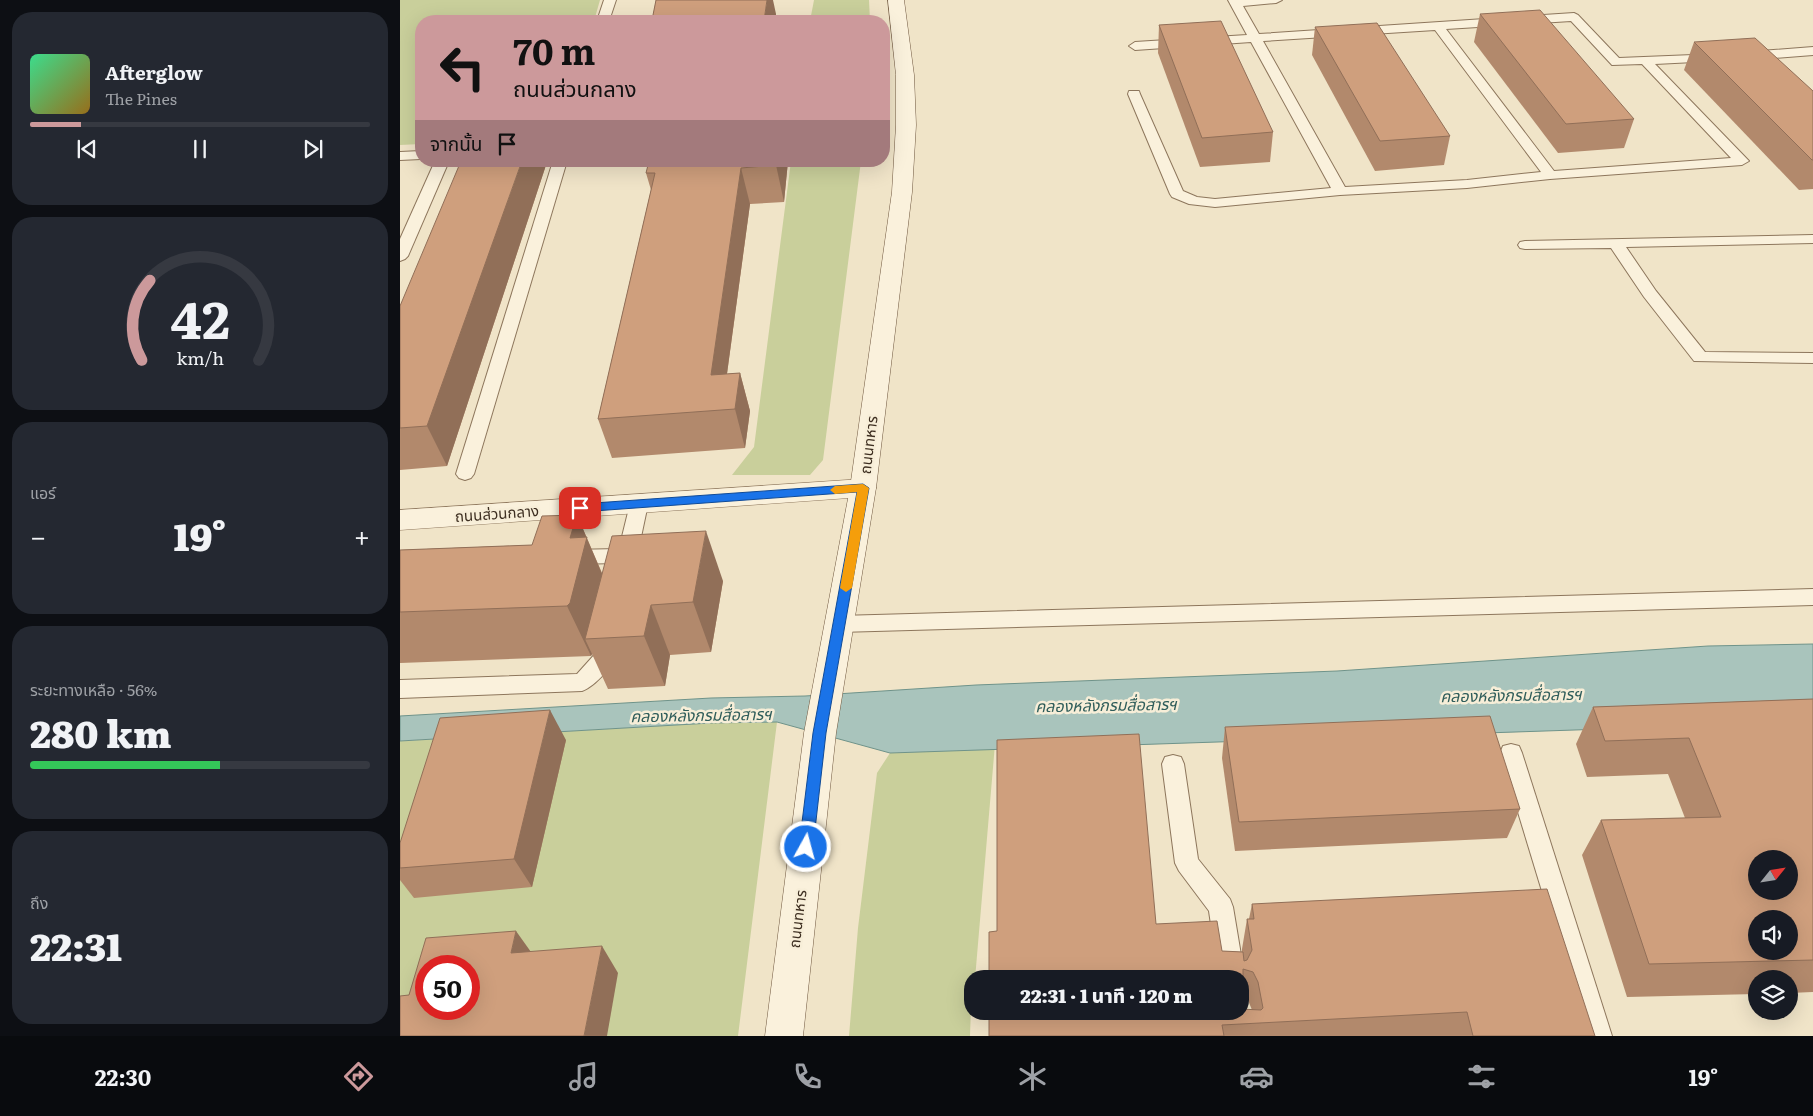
<!DOCTYPE html>
<html lang="th">
<head>
<meta charset="utf-8">
<style>
	:root { --surface:#171b24; --page:#242831; --text:#f1f3f6; --muted:#9ea1a6; --line:#363941; --accent:#cc999b }
	body { margin:0; font-family:Literata,"Noto Sans Thai",serif; background:var(--page); color:var(--text); height:100vh; display:flex; flex-direction:column; font-size:19px; white-space:nowrap }
	* { box-sizing:border-box; margin:0 }
	p { font-size:16px; color:var(--muted) }
	.icon { flex:none; width:28px; height:28px; fill:none; stroke:currentColor; stroke-width:2; stroke-linecap:round; stroke-linejoin:round }
	.map { position:relative; flex:1; overflow:hidden }
	.details { display:flex; flex-direction:column; gap:12px; padding:12px; background:#0d0f14; width:400px }
	.details>* { flex:none }
	.top-card { position:absolute; left:15px; top:15px; width:475px; height:152px; border-radius:20px; box-shadow:0 5px 20px #0002; background:#cc999b; color:#111; overflow:hidden }
	.needle { width:32px; rotate:60deg }
	.fabs { position:absolute; left:1348px; top:850px; display:grid; gap:10px }
	.fabs a { display:grid; place-items:center; width:50px; height:50px; border-radius:50%; background:var(--surface); box-shadow:0 5px 20px #0002; font-size:25px }
	.speed { position:absolute; left:15px; top:955px; display:flex; gap:10px; font-size:25px; font-weight:700; text-align:center }
	.speed>* { display:grid; place-content:center; width:65px; height:65px; border-radius:50%; background:var(--surface); box-shadow:0 5px 20px #0002; line-height:1 }
	.speed .limit { border:8px solid #d22; background:#fff; color:#111 }
	.pin { position:absolute; display:grid; place-items:center; width:42px; height:42px; color:#fff; margin:-21px; border-radius:10px; box-shadow:0 2px 8px #0006 }
	.me { position:absolute; width:55px; margin:-28px; rotate:7deg; stroke-linejoin:round; filter:drop-shadow(0 0 4px #0008) }
	.turn { display:flex; align-items:center; gap:18px; height:105px; padding:0 15px; font-size:22px }
	.turn .icon { width:65px; height:65px; stroke-width:2.5 }
	.turn b { display:block; font-size:35px; line-height:42px }
	.then { display:flex; align-items:center; height:48px; padding:0 15px; background:#0003; gap:10px; font-size:19px }
	.big { font-size:38px; font-weight:800; line-height:1.1 }
	.details .card { flex:1; display:flex; flex-direction:column; justify-content:center; gap:8px; min-width:0; padding:0 18px; border-radius:20px; background:var(--page) }
	.details .dial { align-items:center; gap:0 }
	.dial svg { height:130px; overflow:visible; fill:none; stroke:var(--line); stroke-width:7; stroke-linecap:round; text-anchor:middle }
	.dial text { fill:var(--text); stroke:none }
	.song { display:flex; align-items:center; gap:15px }
	.cover { width:60px; height:60px; border-radius:8px; background:linear-gradient(135deg,hsl(150 70% 55%),hsl(40 70% 35%)) }
	.played { height:5px; border-radius:2px; background:linear-gradient(90deg,var(--accent) 15%,var(--line) 15%) }
	.keys { display:flex; justify-content:space-around; direction:ltr }
	.heat { display:flex; justify-content:space-between; align-items:center; font-size:28px; direction:ltr }
	.charge { height:8px; border-radius:4px; background:linear-gradient(90deg,#34c759 56%,var(--line) 0) }
	.trip { position:absolute; left:564px; top:970px; width:285px; height:50px; border-radius:20px; background:var(--surface); box-shadow:0 5px 20px #0002; font-weight:800; line-height:50px; text-align:center }
	.tab-bar { display:flex; height:80px; justify-content:space-around; align-items:center; background:#090b0e; color:var(--muted) }
	.tab-bar .icon { width:35px; height:35px }
	.tab-bar .on { color:var(--accent) }
	.tab-bar b { font-size:22px; color:var(--text) }
	main { display:flex; flex:1; min-height:0 }
	.map>svg:first-child { display:block }
	.green { fill:#c9cf9b; fill-rule:evenodd }
	.water { fill:#a9c4bc; stroke:#6f938a }
	.lines { fill:none; stroke-linecap:round; stroke-linejoin:round }
	.service-casing { stroke:#8d765c; stroke-width:2 }
	.minor-casing { stroke:#8d765c; stroke-width:1 }
	.secondary-casing { stroke:#6f573f; stroke-width:1 }
	.service { fill:#faf1dc; fill-rule:evenodd }
	.minor { fill:#faf1dc; fill-rule:evenodd }
	.secondary { fill:#faf1dc; fill-rule:evenodd }
	.wall { fill:#b2896c }
	.shaded-wall { fill:#916f58 }
	.building { fill:#cf9f7d; stroke:#916f58; fill-rule:evenodd }
	.route { fill:#1a73e8; stroke:#114b97 }
	.slow { fill:#f59e0b }
	.labels { text-anchor:middle; stroke-width:5; stroke-linejoin:round; paint-order:stroke }
	.street-label { font-size:15px; fill:#3d2e20; stroke:#f7eed8 }
	.water-label { font-size:16px; font-style:italic; fill:#2f5d5a; stroke:#f7eed8 }
</style>
</head>
<body>
<main>
<section class="details">
<div class="card">
<div class="song"><i class="cover"></i><div><b>Afterglow</b><p>The Pines</p></div></div>
<div class="played"></div>
<div class="keys"><svg class="icon" aria-label="previous" viewBox="0 0 24 24"><path d="M18 5L8 12l10 7zM5 5v14"/></svg><svg class="icon" aria-label="pause" viewBox="0 0 24 24"><path d="M8 5v14M16 5v14"/></svg><svg class="icon" aria-label="next" viewBox="0 0 24 24"><path d="M6 5l10 7-10 7zM19 5v14"/></svg></div>
</div>
<div class="card dial"><svg viewBox="0 0 100 80">
<path d="M14 69A42 42 0 1 1 86 69"/>
<path d="M14 69A42 42 0 0 1 19 20" stroke="#cc999b"/>
<text x="50" y="56" font-size="32" font-weight="700">42</text>
<text x="50" y="72" font-size="11">km/h</text>
</svg></div>
<div class="card"><p>แอร์</p>
<div class="heat"><a>−</a><b class="big">19°</b><a>+</a></div>
</div>
<div class="card"><p>ระยะทางเหลือ · 56%</p><b class="big">280 km</b><div class="charge"></div></div>
<div class="card"><p>ถึง</p><b class="big">22:31</b></div>
</section>
<div class="map">
<svg width="1413" height="1036" viewBox="0 0 1413 1036">
	<rect width="100%" height="100%" fill="#f0e4c8"/>
	<g class="green">
		<polygon points="0,0 200,0 194,21 21,21 21,144 0,145"/>
		<polygon points="414,0 469,0 470,21 410,21"/>
		<polygon points="391,161 461,161 423,460 410,475 332,475 354,447"/>
		<path d="M377 722 338 1036H0V741L311 723ZM26 966H69V1009H26Z"/>
		<polygon points="595,744 575,979 572,979 570,1036 449,1036 458,928 477,773 490,753"/>
	</g>
	<polygon class="water" points="1413,644 1413,722 490,753 377,722 311,723 0,741 0,716 311,698 405,696 576,685 937,671 1308,646"/>
	<g class="lines">
		<defs>
			<g id="service">
				<polygon points="204,0 216,0 209,21 197,21"/>
				<path d="M828 0H882L876 3 843 6 859 34 1174 13 1178 15 1219 58 1318 54 1320 57 1318 60 1314 61 1255 64 1349 161 1342 165 1150 179 1067 188 940 195 815 207 789 204 772 197 770 194 728 94 729 91H739L740 94 783 191 797 197 815 199 931 188 851 42 735 50 729 46 735 42 847 35ZM1171 21 1212 65 1242 64 1331 158 1154 171 1046 29ZM1035 30 1141 172 1067 180 945 187 863 41Z"/>
				<polygon points="1413,47 1413,55 1347,60 1341,56 1347,52"/>
				<polygon points="21,151 21,159 0,160 0,152"/>
				<polygon points="35,161 49,161 8,256 5,259 0,261 0,239"/>
				<polygon points="153,161 167,161 74,474 71,478 65,480 59,478 56,474"/>
				<polygon points="1413,235 1413,243 1226,247 1256,291 1305,352 1413,353 1413,363 1294,361 1244,297 1211,248 1125,249 1120,248 1118,245 1120,242 1125,241"/>
				<polygon points="239,497 246,499 248,504 237,556 233,564 226,566 219,563 170,564 163,562 160,557 163,552 170,550 219,549 230,504 232,499"/>
				<polygon points="1413,589 1413,605 439,632 432,630 429,624 432,618 439,616"/>
				<path d="M207 636 214 638C224 656 198 685 182 691L0 698V680L177 674 195 654 200 638Z"/>
				<polygon points="1111,744 1119,746 1122,753 1212,1036 1186,1036 1100,753 1103,746"/>
				<polygon points="773,755 781,757 784,764 798,859 830,899 833,907 845,979 840,988 840,979 819,979 809,911 779,871 775,863 762,764 765,757"/>
			</g>
			<polygon id="minor" points="463,479 473,481 476,488 473,495 463,497 0,530 0,510"/>
			<polygon id="secondary" points="488,0 504,0 514,75 516,125 512,192 476,488 436,733 403,1036 365,1036 404,733 450,488 492,192 496,125 496,75"/>
		</defs>
		<use href="#service" class="service-casing"/>
		<use href="#minor" class="minor-casing"/>
		<use href="#secondary" class="secondary-casing"/>
		<use href="#service" class="service"/>
		<use href="#minor" class="minor"/>
		<use href="#secondary" class="secondary"/>
	</g>
	<g class="wall">
		<polygon points="256,0 376,14 375,21 252,21 252,20"/>
		<polygon points="1080,14 1234,119 1224,148 1158,153 1074,42"/>
		<polygon points="759,25 873,132 870,162 800,167 758,53"/>
		<polygon points="915,27 1050,136 1044,165 975,171 912,55"/>
		<polygon points="1294,42 1413,91 1413,189 1399,190 1284,70"/>
		<polygon points="388,161 384,202 350,204 327,374 340,373 350,411 345,448 212,458 198,419 251,190 246,173"/>
		<polygon points="146,165 47,466 0,470 0,306"/>
		<polygon points="177,515 202,573 323,581 311,652 270,655 265,686 208,689 192,654 191,656 0,663 0,550 132,545"/>
		<polygon points="1413,699 1413,992 1389,993 1389,979 1356,979 1356,994 1227,997 1182,855 1201,820 1285,818 1268,774 1187,777 1176,744 1193,707"/>
		<polygon points="825,727 1120,809 1107,838 835,851 822,758"/>
		<polygon points="166,740 132,887 14,898 0,880 0,843"/>
		<polygon points="852,904 1195,1036 589,1036 852,1010 848,1000 840,998 840,979 756,924 822,951 842,952 842,949 847,919 849,919"/>
	</g>
	<g class="shaded-wall">
		<polygon points="367,0 373,0 376,14 375,21 364,21"/>
		<polygon points="122,161 145,161 146,165 47,466 27,426"/>
		<polygon points="377,161 388,161 384,202 376,165"/>
		<polygon points="341,168 350,204 322,410 311,375"/>
		<polygon points="340,373 350,411 345,448 335,409"/>
		<polygon points="177,515 208,588 185,639 192,654 191,656 167,606 170,538"/>
		<polygon points="306,531 323,581 311,652 293,602"/>
		<polygon points="251,605 270,655 265,686 244,636"/>
		<polygon points="150,710 166,740 132,887 114,859"/>
		<polygon points="116,931 136,959 111,953"/>
		<polygon points="202,946 218,973 207,1036 184,1036"/>
	</g>
	<g class="building">
		<polygon points="256,0 367,0 364,21 283,21 284,18 252,20"/>
		<polygon points="1140,10 1234,119 1166,124 1080,14"/>
		<polygon points="821,21 873,132 802,138 759,25"/>
		<polygon points="977,23 1050,136 980,141 915,27"/>
		<polygon points="1355,38 1413,91 1413,160 1412,160 1294,42"/>
		<polygon points="61,161 122,161 27,426 0,428 0,306"/>
		<polygon points="249,161 377,161 376,165 341,168 311,375 340,373 335,409 198,419 255,173 246,173"/>
		<polygon points="177,515 170,538 187,537 170,603 167,606 0,612 0,550 132,545 142,516"/>
		<polygon points="306,531 293,602 251,605 244,636 185,639 212,536"/>
		<path d="M1413 699V960L1249 964 1201 820 1321 817 1289 738 1205 741 1193 707ZM1356 859H1389V891H1356ZM1356 919H1389V951H1356Z"/>
		<polygon points="150,710 114,859 0,868 0,843 40,718"/>
		<polygon points="1090,716 1120,809 839,822 825,727"/>
		<polygon points="739,734 756,924 817,921 822,951 843,952 844,961 847,960 852,950 847,919 854,919 852,904 1147,889 1195,1036 1073,1036 1067,1012 822,1025 824,1036 589,1036 589,1011 840,1011 840,1009 861,1010 863,1008 858,982 853,972 843,969 843,981 840,981 840,979 589,979 589,932 597,931 597,740"/>
		<path d="M116 931 111 953 202 946 184 1036H0V996L9 995 26 938ZM26 966H69V1009H26Z"/>
	</g>
	<polygon class="route" points="463,484 469,488 426,733 413,847 411,851 406,853 401,851 399,847 413,733 457,492 180,512 175,508 180,504"/>
	<polygon class="slow" points="463,484 469,488 452,588 446,592 440,588 457,492 435,494 430,490 435,486"/>
	<g class="labels">
		<g class="street-label">
			<text transform="translate(469 445) rotate(-83)" y="5">ถนนทหาร</text>
			<text transform="translate(97 514) rotate(-4)" y="5">ถนนส่วนกลาง</text>
			<text transform="translate(398 919) rotate(-83)" y="5">ถนนทหาร</text>
		</g>
		<g class="water-label">
			<text transform="translate(1111 695) rotate(-1)" y="6">คลองหลังกรมสื่อสารฯ</text>
			<text transform="translate(706 705) rotate(-1)" y="6">คลองหลังกรมสื่อสารฯ</text>
			<text transform="translate(301 715) rotate(-1)" y="6">คลองหลังกรมสื่อสารฯ</text>
		</g>
	</g>
</svg>
<div class="fabs">
<a><svg class="needle" viewBox="-14 -14 28 28"><path d="M0-13l5 13h-10z" fill="#e53935"/><path d="M0 13l5-13h-10z" fill="#9ea1a6"/></svg></a>
<a><svg class="icon" aria-label="sound" viewBox="0 0 24 24"><path d="M4 9h4l5-4v14l-5-4H4zM17 9q2 3 0 6"/></svg></a>
<a><svg class="icon" aria-label="layers" viewBox="0 0 24 24"><path d="M12 4l9 5-9 5-9-5zM3 14l9 5 9-5"/></svg></a>
</div>
<div class="speed"><div class="limit">50</div></div>
<div class="pin" style="left:180px;top:508px;background:#d93025"><svg class="icon" aria-label="arrive" viewBox="0 0 24 24"><path d="M6 21V4h12l-3 4 3 4H6"/></svg></div>
<svg class="me" style="left:406px;top:847px" viewBox="-20 -20 40 40"><circle r="17" fill="#1a73e8" stroke="#fff" stroke-width="3"/><path d="M0-11L8 9 0 5-8 9z" fill="#fff"/></svg>
<div class="trip">22:31 · 1 นาที · 120 m</div>
<div class="top-card">
<div class="turn"><svg class="icon" aria-label="left" viewBox="0 0 24 24"><path d="M17 20v-9H6M10 6l-5 5 5 5"/></svg><div><b>70 m</b>ถนนส่วนกลาง</div></div>
<div class="then">จากนั้น<svg class="icon" aria-label="arrive" viewBox="0 0 24 24"><path d="M6 21V4h12l-3 4 3 4H6"/></svg></div>
</div>
</div>
</main>
<nav class="tab-bar">
<b>22:30</b>
<svg class="icon on" aria-label="directions" viewBox="0 0 24 24"><path d="M12 3l9 9-9 9-9-9zM9 14v-3h6M13 9l2 2-2 2"/></svg>
<svg class="icon" aria-label="music" viewBox="0 0 24 24"><path d="M9 18V5l10-2v13"/><circle cx="6" cy="18" r="3"/><circle cx="16" cy="16" r="3"/></svg>
<svg class="icon" aria-label="phone" viewBox="0 0 24 24"><path d="M5 4h4l2 5-3 2q2 4 5 5l2-3 5 2v4C11 20 4 13 5 4z"/></svg>
<svg class="icon" aria-label="climate" viewBox="0 0 24 24"><path d="M12 3v18M4 7l16 10M4 17L20 7"/></svg>
<svg class="icon" aria-label="car" viewBox="0 0 24 24"><path d="M5 17H2v-5l4-1 3-4h7l3 4 3 1v5h-3M9 17h6M6 11h13"/><circle cx="7" cy="17" r="2"/><circle cx="17" cy="17" r="2"/></svg>
<svg class="icon" aria-label="filters" viewBox="0 0 24 24"><path d="M4 7h16M4 17h16"/><circle cx="9" cy="7" r="2"/><circle cx="15" cy="17" r="2"/></svg>
<b>19°</b>
</nav>
</body>
</html>
